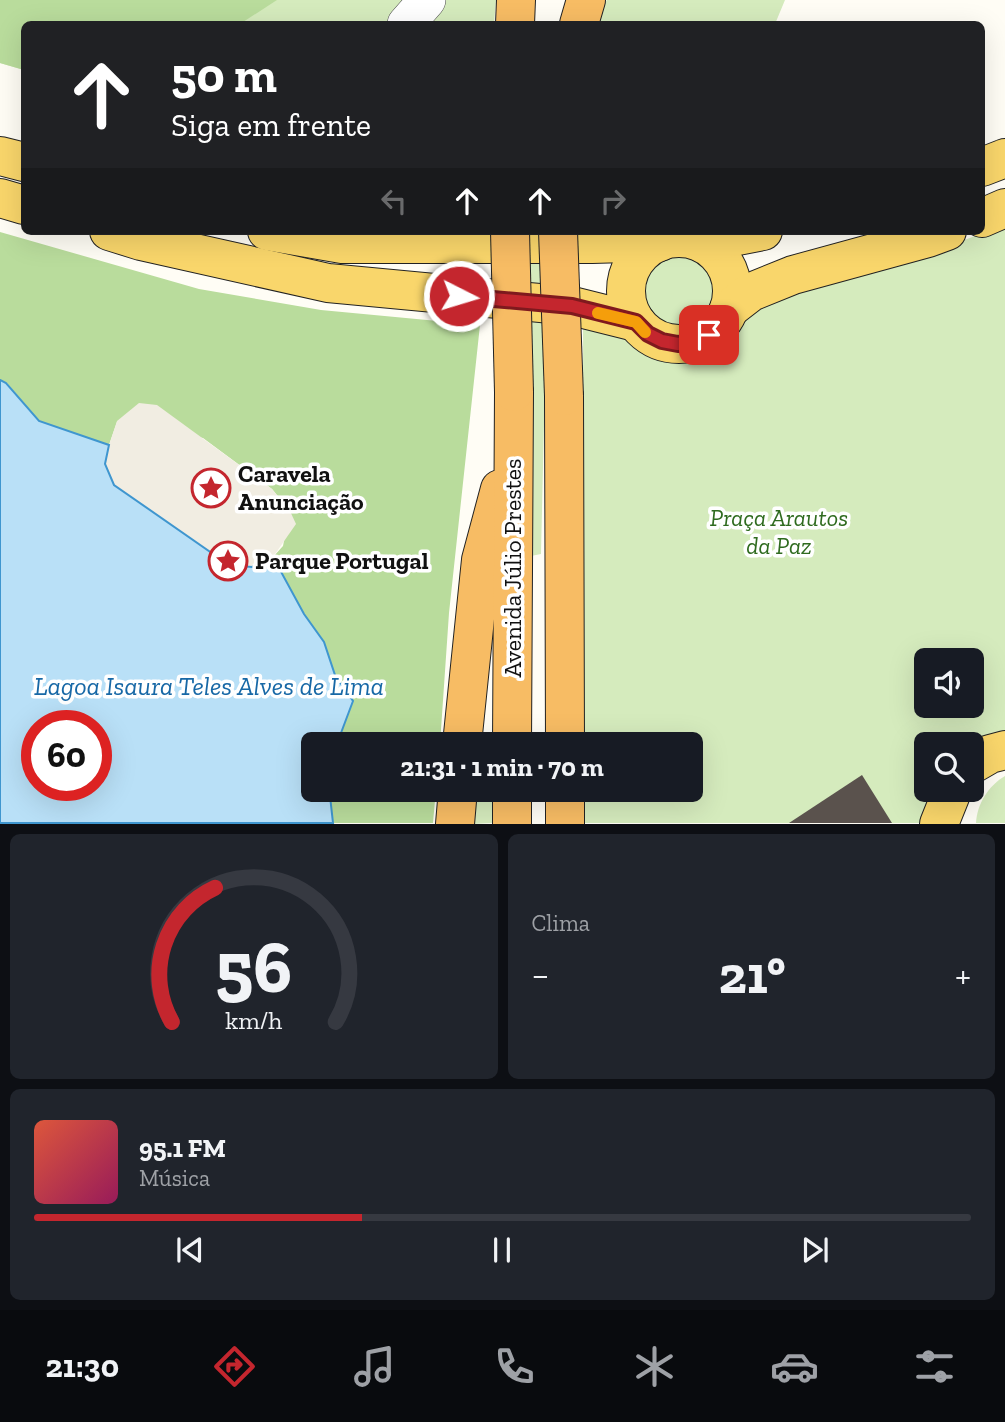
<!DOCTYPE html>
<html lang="pt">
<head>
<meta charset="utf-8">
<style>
	:root { --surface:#171b24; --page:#20242c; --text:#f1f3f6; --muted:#9ea1a6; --line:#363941; --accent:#c4262e }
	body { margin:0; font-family:"Zilla Slab",serif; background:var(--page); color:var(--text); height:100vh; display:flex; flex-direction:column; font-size:26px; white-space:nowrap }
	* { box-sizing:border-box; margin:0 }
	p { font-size:23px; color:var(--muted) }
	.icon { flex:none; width:38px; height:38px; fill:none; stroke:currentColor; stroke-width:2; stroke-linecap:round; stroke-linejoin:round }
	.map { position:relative; height:824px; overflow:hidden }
	.drawer { display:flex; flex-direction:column; gap:10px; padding:10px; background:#0d0f14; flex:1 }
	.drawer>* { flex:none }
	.hud { position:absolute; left:21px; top:21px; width:964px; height:214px; border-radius:10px; box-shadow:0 7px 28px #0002; background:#202124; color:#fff; overflow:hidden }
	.buttons { position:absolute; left:914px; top:648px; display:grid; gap:14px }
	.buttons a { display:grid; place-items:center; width:70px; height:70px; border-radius:10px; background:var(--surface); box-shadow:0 7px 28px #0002; font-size:35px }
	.speed { position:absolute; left:21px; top:710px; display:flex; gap:14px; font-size:35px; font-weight:700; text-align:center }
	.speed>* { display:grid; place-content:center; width:91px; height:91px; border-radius:50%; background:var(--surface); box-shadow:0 7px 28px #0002; line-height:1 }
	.speed .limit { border:10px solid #d22; background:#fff; color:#111 }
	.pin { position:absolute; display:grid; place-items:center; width:60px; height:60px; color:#fff; margin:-30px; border-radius:14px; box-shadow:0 4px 10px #0006 }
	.me { position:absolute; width:77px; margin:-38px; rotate:95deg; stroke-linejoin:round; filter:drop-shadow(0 0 5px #0008) }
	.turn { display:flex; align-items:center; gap:24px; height:147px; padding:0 35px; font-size:32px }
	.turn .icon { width:91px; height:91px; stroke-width:2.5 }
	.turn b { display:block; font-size:49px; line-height:60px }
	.lanes { display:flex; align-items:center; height:66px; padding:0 35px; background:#0003; justify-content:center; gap:35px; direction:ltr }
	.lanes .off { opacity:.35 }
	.big { font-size:52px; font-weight:800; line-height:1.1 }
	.drawer .widget { flex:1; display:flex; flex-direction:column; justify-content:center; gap:10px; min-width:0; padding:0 24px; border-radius:10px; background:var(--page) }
	.drawer .dial { align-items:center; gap:0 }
	.dial svg { height:182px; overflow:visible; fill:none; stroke:var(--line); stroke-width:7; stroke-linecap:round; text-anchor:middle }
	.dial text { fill:var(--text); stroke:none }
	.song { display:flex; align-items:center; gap:21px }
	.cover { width:84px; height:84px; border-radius:10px; background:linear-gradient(135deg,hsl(10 70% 55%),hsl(330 70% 35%)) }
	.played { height:7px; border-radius:4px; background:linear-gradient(90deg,var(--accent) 35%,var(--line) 35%) }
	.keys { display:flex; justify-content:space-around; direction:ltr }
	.heat { display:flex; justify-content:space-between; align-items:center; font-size:38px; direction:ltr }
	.drawer .tiles { flex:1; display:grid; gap:10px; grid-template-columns:1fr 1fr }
	.widget:last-child { grid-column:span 2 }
	.trip { position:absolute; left:301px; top:732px; width:402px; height:70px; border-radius:10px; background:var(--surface); box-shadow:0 7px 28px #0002; font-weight:800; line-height:70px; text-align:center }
	.dock { display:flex; height:112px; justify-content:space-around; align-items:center; background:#090b0e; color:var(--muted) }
	.dock .icon { width:49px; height:49px }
	.dock .on { color:var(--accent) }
	.dock b { font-size:32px; color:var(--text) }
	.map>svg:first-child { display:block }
	.green { fill:#d5ebbd; fill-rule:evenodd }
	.forest { fill:#b9dc9c }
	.plaza { fill:#f1ede2 }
	.water { fill:#b9e0f7; stroke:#3f96cf; stroke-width:2; fill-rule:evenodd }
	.building { fill:#5a524d }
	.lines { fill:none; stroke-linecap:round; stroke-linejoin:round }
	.tertiary-casing { stroke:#444; stroke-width:38 }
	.primary-casing { stroke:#222; stroke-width:40 }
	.trunk-casing { stroke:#222; stroke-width:40 }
	.tertiary { stroke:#fff; stroke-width:37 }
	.primary { stroke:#f9d66b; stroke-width:38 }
	.trunk { stroke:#f7bc64; stroke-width:38 }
	.trunk-bridge-casing { stroke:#222; stroke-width:40; stroke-linecap:butt }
	.trunk-bridge { stroke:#f7bc64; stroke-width:38 }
	.route-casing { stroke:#7f191e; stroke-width:18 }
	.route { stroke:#c4262e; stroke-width:12 }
	.slow { stroke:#f59e0b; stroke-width:12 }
	.labels { text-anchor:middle; stroke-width:7; stroke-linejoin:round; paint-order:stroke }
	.poi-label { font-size:24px; font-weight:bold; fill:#111; stroke:#fff; text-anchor:start }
	.park-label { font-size:24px; font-style:italic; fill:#2f6b1f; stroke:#fff }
	.street-label { font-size:24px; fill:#111; stroke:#fff }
	.water-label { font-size:26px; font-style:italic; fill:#1768a6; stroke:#fff }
</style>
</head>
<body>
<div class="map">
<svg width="1005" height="824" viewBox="0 0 1005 824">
	<rect width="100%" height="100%" fill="#fffdf5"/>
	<g class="green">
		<polygon points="0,0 406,0 387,24 24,24 24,70 0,63"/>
		<polygon points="443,0 496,0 494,24 430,24"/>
		<polygon points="607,0 785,0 775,24 594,24 596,16"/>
		<path d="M1005 225V737L971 744H926V789H940L925 823H585L584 789H691V744H584L583 317 624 335 646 353 669 359 696 356 719 339 741 317 770 298 899 264ZM926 660H971V705H926Z"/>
		<polygon points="528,231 544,231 545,380 541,554 531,556"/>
		<circle cx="678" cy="290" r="47"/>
		<path d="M1005 776V823H976C977 804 988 786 1005 776Z"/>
		<polygon points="475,789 493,789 492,823 472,824"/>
	</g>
	<g class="forest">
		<polygon points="0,0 277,0 240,24 24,24 24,70 0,63"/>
		<polygon points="0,232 199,289 321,310 480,325 449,613 440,744 339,744 341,733 353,701 335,675 323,642 304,614 273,557 283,546 290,511 272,489 203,438 117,422 109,445 39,421 7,383 0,380"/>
		<polygon points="331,789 436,789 433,823 333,823 329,796"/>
	</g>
	<polygon class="plaza" points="139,403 157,405 272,489 290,511 296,524 273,557 252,567 229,565 114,485 105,464 109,445 117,421"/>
	<path class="water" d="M0 380 6 383 39 421 109 445 105 464 114 485 229 565 252 567 273 557 304 614 324 642 335 675 353 701 341 733 339 744H313V789H331L330 796 333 823H0ZM37 726H96V786H37Z"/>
	<polygon class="building" points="862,775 892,823 789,823"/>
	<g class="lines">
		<defs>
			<polyline id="tertiary" points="406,24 427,0"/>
			<g id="primary">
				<polyline points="0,156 24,162"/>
				<polyline points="982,167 1005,158"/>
				<polyline points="0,198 24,205"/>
				<polyline points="982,218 1005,208"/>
				<polyline points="109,231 141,241 328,283 572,306 636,322"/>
				<polyline points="267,231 342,244 592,244 660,242"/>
				<circle cx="679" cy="291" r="53"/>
				<polyline points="702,243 763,231"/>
				<polyline points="729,309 751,292 793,275 928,238 947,231"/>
				<polyline points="971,765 990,754 1005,750"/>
				<polyline points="939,824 953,789"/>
			</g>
			<g id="trunk">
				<polyline points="515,24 516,0"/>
				<polyline points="579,24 586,0"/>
				<polyline points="564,396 565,744"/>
				<polyline points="462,744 481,560 500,489"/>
				<polyline points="512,744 514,392"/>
				<polyline points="565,789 565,824"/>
				<polyline points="455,824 458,789"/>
				<polyline points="512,824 512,789"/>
			</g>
		</defs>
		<use href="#tertiary" class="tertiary-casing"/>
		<use href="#primary" class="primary-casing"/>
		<use href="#trunk" class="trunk-casing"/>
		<use href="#tertiary" class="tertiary"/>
		<use href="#primary" class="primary"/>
		<use href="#trunk" class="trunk"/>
		<defs>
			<g id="trunk-bridge">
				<polyline points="510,231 514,392"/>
				<polyline points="558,231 564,396"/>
			</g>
		</defs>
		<use href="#trunk-bridge" class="trunk-bridge-casing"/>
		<use href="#trunk-bridge" class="trunk-bridge"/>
	</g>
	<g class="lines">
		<defs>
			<polyline id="route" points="459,296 572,306 636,322 648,334 662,341 678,344 695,342 709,335"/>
		</defs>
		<use href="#route" class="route-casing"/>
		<use href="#route" class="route"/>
		<polyline class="slow" points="598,313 636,322 645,332"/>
	</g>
	<defs>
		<symbol id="sight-ring" viewBox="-11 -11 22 22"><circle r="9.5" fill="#fff" stroke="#c4262e" stroke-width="1.5"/><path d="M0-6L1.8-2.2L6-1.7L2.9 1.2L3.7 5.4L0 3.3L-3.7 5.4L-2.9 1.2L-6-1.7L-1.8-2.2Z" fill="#c4262e"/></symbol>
	</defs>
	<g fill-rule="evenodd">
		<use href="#sight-ring" x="189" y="466" width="44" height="44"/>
		<use href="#sight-ring" x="206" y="539" width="44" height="44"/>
	</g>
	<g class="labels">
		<g class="poi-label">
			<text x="238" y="482">Caravela<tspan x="238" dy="28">Anunciação</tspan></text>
			<text x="255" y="569">Parque Portugal</text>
		</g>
		<g class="park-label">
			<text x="779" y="526">Praça Arautos<tspan x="779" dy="28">da Paz</tspan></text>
		</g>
		<g class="street-label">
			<text transform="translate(513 568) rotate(-90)" y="8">Avenida Júlio Prestes</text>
		</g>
		<g class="water-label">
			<text x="209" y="695">Lagoa Isaura Teles Alves de Lima</text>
		</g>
	</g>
</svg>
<div class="buttons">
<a><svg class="icon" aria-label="sound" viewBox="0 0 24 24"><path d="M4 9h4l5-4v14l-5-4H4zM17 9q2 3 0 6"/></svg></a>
<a><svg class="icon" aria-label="search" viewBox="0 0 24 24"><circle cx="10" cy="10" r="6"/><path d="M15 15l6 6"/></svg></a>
</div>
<div class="speed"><div class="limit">60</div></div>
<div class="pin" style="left:709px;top:335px;background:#d93025"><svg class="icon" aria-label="arrive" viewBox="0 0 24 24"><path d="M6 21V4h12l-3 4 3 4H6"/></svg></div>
<svg class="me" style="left:459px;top:296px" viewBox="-20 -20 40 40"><circle r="17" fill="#c4262e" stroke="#fff" stroke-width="3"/><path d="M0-11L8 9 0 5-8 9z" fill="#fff"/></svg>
<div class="trip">21:31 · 1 min · 70 m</div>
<div class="hud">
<div class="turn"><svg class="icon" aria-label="ahead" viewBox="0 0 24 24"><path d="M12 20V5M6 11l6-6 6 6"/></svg><div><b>50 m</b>Siga em frente</div></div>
<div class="lanes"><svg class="icon off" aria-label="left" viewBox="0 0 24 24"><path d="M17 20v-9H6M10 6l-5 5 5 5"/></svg><svg class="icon" aria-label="ahead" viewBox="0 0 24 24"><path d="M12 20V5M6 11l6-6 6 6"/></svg><svg class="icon" aria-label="ahead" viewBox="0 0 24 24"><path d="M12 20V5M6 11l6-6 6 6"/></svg><svg class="icon off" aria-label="right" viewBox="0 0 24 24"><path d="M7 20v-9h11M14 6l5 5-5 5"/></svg></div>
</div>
</div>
<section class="drawer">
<div class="tiles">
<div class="widget dial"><svg viewBox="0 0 100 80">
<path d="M14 69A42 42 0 1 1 86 69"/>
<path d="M14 69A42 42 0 0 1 33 10" stroke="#c4262e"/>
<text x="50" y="56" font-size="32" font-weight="700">56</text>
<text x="50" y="72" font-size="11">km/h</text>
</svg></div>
<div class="widget"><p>Clima</p>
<div class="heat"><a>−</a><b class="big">21°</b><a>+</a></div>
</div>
<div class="widget">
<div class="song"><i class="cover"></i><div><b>95.1 FM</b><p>Música</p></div></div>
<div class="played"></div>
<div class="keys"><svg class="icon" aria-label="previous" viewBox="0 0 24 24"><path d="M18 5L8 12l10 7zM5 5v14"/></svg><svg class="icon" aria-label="pause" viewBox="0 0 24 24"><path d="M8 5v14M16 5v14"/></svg><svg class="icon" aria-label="next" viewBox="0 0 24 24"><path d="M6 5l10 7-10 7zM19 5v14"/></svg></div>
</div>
</div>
</section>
<nav class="dock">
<b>21:30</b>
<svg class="icon on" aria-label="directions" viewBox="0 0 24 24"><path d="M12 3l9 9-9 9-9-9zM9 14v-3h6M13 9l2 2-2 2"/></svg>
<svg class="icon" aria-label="music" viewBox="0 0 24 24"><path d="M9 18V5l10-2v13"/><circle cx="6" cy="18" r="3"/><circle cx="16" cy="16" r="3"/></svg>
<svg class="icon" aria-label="phone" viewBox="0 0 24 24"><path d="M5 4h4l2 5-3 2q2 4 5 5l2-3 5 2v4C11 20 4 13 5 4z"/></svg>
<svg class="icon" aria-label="climate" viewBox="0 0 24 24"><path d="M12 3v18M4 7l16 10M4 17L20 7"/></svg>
<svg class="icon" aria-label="car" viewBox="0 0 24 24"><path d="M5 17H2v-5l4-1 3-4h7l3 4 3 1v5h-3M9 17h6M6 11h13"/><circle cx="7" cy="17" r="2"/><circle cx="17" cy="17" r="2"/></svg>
<svg class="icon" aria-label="filters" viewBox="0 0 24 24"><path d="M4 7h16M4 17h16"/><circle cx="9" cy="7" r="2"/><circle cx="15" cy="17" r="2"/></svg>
</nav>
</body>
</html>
